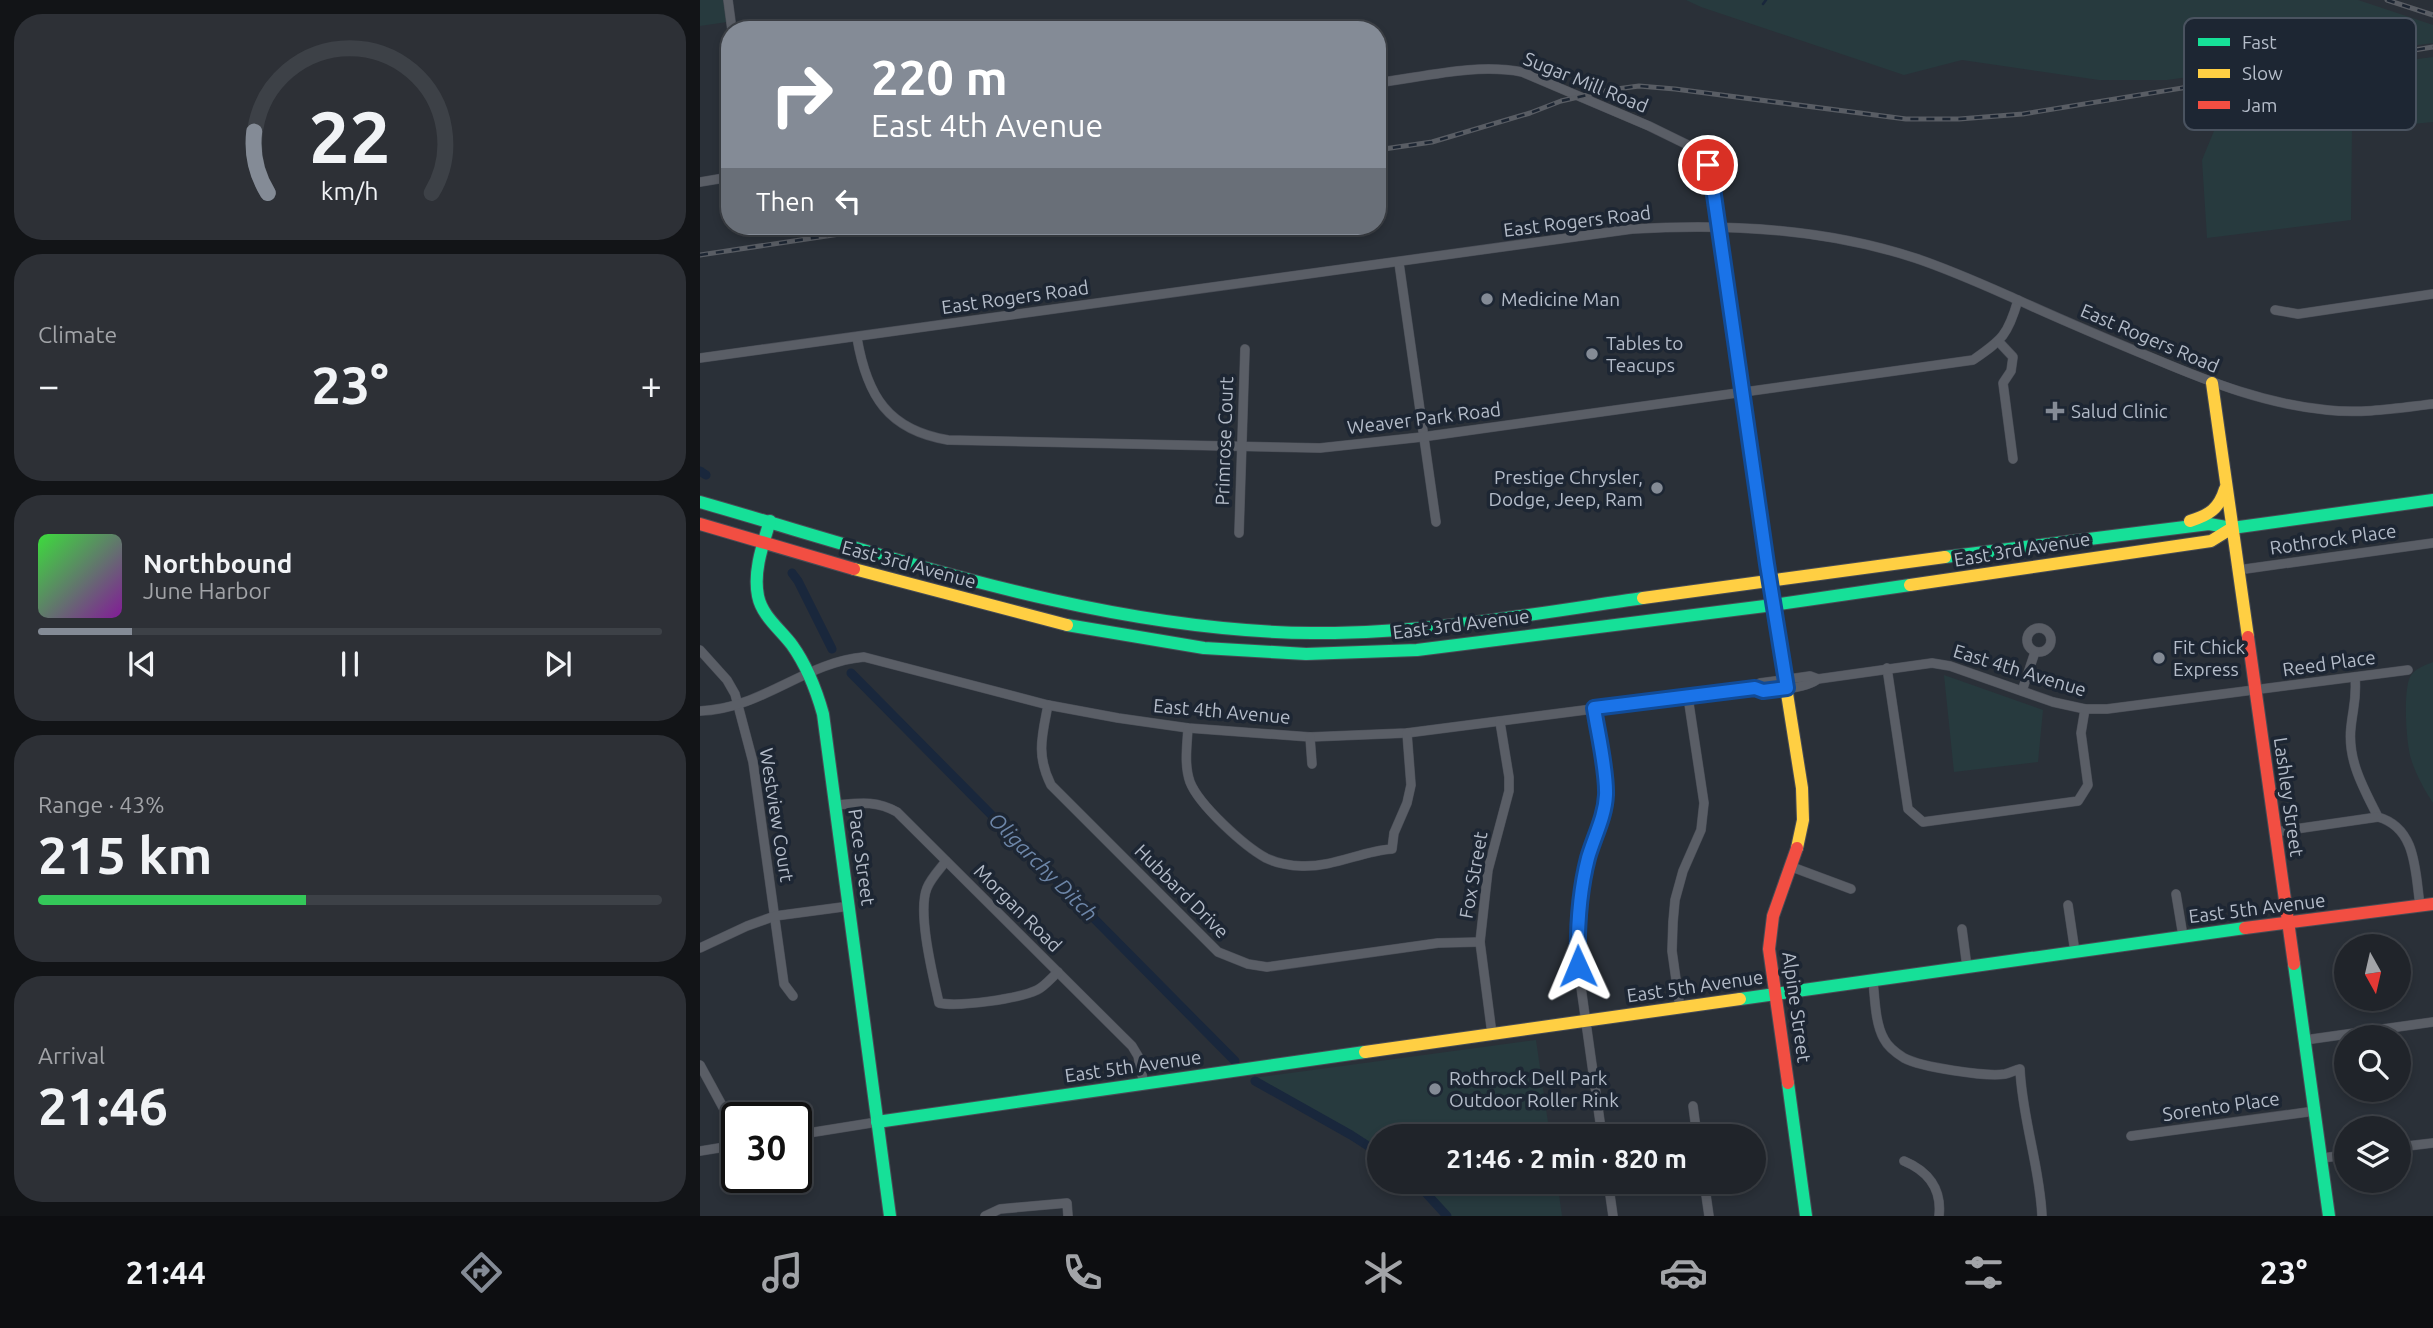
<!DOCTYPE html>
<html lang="en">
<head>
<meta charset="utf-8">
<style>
	:root { --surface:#20242a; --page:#2d3036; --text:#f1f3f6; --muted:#a2a4a8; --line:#3d4147; --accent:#848b96 }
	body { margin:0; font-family:Ubuntu,sans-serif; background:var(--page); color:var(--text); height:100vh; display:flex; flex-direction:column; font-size:26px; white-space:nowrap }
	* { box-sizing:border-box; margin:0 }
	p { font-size:23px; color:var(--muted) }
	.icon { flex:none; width:38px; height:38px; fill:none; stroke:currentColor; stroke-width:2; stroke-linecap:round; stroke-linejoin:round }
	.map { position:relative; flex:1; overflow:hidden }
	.details { display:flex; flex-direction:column; gap:14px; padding:14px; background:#121417; width:700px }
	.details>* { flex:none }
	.hud { position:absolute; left:21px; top:21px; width:665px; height:214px; border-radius:28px; box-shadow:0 4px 10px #0003,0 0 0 2px var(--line); background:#848b96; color:#fff; overflow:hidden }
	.needle { width:46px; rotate:172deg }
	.fabs { position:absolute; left:1634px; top:934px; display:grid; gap:14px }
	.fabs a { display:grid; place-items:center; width:77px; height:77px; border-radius:50%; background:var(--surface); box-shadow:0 4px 10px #0003,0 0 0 2px var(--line); font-size:35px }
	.speed { position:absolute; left:21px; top:1102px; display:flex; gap:14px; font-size:35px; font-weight:700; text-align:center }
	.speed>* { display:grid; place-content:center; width:91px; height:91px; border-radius:50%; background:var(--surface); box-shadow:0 4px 10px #0003,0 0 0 2px var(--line); line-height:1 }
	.speed .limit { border:4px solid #111; border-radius:10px; background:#fff; color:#111 }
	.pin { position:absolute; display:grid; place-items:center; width:60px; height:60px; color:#fff; margin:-30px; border:4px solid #fff; border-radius:50%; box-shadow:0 2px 7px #0007 }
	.me { position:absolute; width:77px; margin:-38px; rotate:359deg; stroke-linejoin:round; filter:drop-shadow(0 0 5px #0008) }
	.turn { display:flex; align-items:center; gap:24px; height:147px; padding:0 35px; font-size:32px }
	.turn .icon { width:91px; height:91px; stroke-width:2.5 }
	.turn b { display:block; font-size:49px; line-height:60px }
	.then { display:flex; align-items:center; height:66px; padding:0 35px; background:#0003; gap:14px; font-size:26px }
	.big { font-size:52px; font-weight:700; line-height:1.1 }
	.details .card { flex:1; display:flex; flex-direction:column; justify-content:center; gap:10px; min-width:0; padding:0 24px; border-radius:28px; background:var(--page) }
	.details .dial { align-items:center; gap:0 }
	.dial svg { height:182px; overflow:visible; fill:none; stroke:var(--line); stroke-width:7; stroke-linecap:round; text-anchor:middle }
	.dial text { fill:var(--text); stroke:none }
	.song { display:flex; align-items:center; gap:21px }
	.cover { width:84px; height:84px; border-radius:10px; background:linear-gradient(135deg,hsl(120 70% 55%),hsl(290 70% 35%)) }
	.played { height:7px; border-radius:4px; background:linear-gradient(90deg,var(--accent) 15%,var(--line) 15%) }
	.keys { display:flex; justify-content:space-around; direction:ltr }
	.heat { display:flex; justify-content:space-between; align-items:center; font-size:38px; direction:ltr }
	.charge { height:10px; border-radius:5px; background:linear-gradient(90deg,#34c759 43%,var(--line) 0) }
	.trip { position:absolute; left:667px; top:1124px; width:399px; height:70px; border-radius:35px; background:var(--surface); box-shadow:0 4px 10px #0003,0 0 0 2px var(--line); font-weight:700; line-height:70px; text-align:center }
	.dock { display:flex; height:112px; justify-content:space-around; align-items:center; background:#0d0e11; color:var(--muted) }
	.dock .icon { width:49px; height:49px }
	.dock .selected { color:var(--accent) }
	.dock b { font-size:32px; color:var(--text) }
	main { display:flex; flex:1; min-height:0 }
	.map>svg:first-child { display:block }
	.green { fill:#273a3e }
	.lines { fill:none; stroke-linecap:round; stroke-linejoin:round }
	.stream { stroke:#19273c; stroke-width:2.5 }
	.canal { stroke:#19273c; stroke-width:9 }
	.street-casing { stroke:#484c55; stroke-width:10 }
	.fast-casing { stroke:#484c55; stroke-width:14 }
	.slow-casing { stroke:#484c55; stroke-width:14 }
	.jam-casing { stroke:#484c55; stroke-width:14 }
	.street { stroke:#5a5e66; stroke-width:9 }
	.fast { stroke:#16e098; stroke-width:12 }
	.slow { stroke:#ffcf43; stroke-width:12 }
	.jam { stroke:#f24e42; stroke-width:12 }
	.rail-casing { stroke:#595d64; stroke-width:5 }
	.rail { stroke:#1d2633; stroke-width:2.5; stroke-dasharray:8; stroke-linecap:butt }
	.route-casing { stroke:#114b97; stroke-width:18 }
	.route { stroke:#1a73e8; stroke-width:12 }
	.poi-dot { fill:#848b96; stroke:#1d2633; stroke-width:2.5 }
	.labels { text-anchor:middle; stroke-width:7; stroke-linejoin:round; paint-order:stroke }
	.street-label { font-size:19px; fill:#b4bcc9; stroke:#1d2633 }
	.poi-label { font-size:19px; fill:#b4bcc9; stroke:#1d2633; text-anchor:start }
	.water-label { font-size:21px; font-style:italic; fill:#6d86a8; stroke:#1d2633 }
	.key { fill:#1d2633; stroke:#4a5360; stroke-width:2 }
	.key-label { font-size:19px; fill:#b4bcc9 }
</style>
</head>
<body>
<main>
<section class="details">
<div class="card dial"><svg viewBox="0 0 100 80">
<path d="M14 69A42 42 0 1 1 86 69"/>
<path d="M14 69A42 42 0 0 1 8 42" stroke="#848b96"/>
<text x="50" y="56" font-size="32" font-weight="700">22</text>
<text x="50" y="72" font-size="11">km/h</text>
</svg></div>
<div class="card"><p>Climate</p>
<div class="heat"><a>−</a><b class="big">23°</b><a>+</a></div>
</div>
<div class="card">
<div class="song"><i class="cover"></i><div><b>Northbound</b><p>June Harbor</p></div></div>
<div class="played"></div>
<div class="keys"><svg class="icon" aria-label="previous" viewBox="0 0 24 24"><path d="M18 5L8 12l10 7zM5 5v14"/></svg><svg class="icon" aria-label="pause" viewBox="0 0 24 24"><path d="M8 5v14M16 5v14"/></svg><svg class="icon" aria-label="next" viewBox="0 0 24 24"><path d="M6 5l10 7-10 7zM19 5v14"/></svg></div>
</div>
<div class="card"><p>Range · 43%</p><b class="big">215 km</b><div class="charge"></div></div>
<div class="card"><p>Arrival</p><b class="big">21:46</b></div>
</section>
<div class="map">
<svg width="1733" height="1216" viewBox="0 0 1733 1216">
	<rect width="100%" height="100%" fill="#2a3038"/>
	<g class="green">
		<polygon points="0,0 23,0 27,22 0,26"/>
		<polygon points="986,0 1658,0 1733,25 1733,43 1467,80 1399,80 1262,60 1204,75 1001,7"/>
		<polygon points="1733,57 1733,122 1652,130 1651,220 1507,238 1502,160 1514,131 1548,94 1600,74"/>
		<path d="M1733 662V803C1724 789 1716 775 1711 759 1706 743 1703 692 1710 677 1714 669 1725 665 1733 662Z"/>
		<polygon points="1244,675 1343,710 1338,762 1254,772"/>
		<polygon points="836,1040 850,1136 679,1136 679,1153 651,1135 553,1078"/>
		<polygon points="715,1181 857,1181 862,1216 747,1216"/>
	</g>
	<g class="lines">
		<polyline class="stream" points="1063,4 1066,0"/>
		<g class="canal">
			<polyline points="0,471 6,475"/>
			<polyline points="92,573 98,581 132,649"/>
			<polyline points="151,673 535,1061"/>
			<polyline points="555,1081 651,1135 679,1153"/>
			<polyline points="715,1181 747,1216"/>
		</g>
		<defs>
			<g id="street">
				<polyline points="28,0 32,30"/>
				<path d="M677 83C724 77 775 63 822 72L949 126 994 148 1003 157 1011 174 1069 580"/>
				<polyline points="0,182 30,177"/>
				<polyline points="699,263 736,522"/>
				<polyline points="1575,310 1598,314 1733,294"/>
				<path d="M157 338C167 396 188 430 248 440L620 448 722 437 1273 360C1302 340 1308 335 1318 300"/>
				<polyline points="1299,342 1313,357 1311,371 1303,383 1313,459"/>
				<path d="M0 358 932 229C1028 223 1124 228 1215 258 1251 270 1284 285 1318 300 1364 321 1409 340 1455 359 1512 383 1566 404 1627 410 1662 414 1698 408 1733 404"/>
				<polyline points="539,533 545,349"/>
				<polyline points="1538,570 1733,543"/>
				<circle cx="1339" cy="640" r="12"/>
				<polyline points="0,650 27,680 35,694 53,762 84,984 93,996"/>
				<polyline points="1187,668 1208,809 1223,822 1378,801 1388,785 1381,733 1385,709"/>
				<path d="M1655 677C1657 699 1653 707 1651 727 1647 760 1664 789 1678 817 1717 828 1715 872 1720 905"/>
				<path d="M1055 688C1068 693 1107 688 1118 679L1232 663 1250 666 1353 702 1385 709H1407L1708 670"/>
				<polyline points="1322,691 1335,652"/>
				<path d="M348 705C342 736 336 755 351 785L518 952 548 964 567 967 738 943 780 942"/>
				<polyline points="894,708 906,791 905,808 888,858 881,895 877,934 878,966 902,1136"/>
				<path d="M0 711C62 709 105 662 164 657L348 705 418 718 488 728 610 737 707 733 1055 688 1060 683 1110 676 1118 679"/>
				<path d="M488 728C487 746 484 765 490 782 499 805 544 846 566 858 576 863 591 866 602 866 634 867 662 851 692 849L694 833 707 803 711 785 707 733"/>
				<polyline points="610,737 612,764"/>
				<path d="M136 805C159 803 176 800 197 812L432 1046 438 1056 444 1084"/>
				<polyline points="1575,832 1678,817"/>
				<path d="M246 861C240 869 231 878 227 888 217 912 233 976 239 1003 259 1007 318 999 337 990 345 986 351 978 358 972"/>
				<polyline points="1092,867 1151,889"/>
				<polyline points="1476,894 1483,936"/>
				<polyline points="1368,905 1375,952"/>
				<polyline points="1262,929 1267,967"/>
				<polyline points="0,948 47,926 75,916 150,906"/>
				<path d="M1173 981C1175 999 1175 1023 1184 1039 1188 1047 1196 1053 1204 1058 1221 1067 1285 1077 1305 1074 1310 1073 1315 1070 1320 1069 1322 1118 1340 1167 1342 1216"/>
				<polyline points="980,1008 972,951 973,922 975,900 983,871 1001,830 1004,803 988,697"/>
				<polyline points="792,1034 780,942 788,870 809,791 809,777 800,722"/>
				<polyline points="1605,1040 1733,1022"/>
				<polyline points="0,1065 25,1111 36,1145"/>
				<polyline points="993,1106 997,1136"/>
				<polyline points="96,1135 177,1122"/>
				<polyline points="1431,1136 1615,1111"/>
				<polyline points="1699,1147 1733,1143"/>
				<polyline points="0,1151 37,1145"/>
				<polyline points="1622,1158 1647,1155"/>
				<path d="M1204 1161C1228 1171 1242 1189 1239 1216"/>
				<polyline points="908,1181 913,1216"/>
				<polyline points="1004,1181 1009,1216"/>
				<polyline points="285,1216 300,1209 367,1203 368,1216"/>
			</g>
			<g id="fast">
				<path d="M0 502C199 559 403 631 612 633 723 634 833 614 943 598"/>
				<path d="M70 521C63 544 53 571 58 596 62 616 80 629 92 645 107 666 116 689 123 714L190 1216"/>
				<polyline points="1245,557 1509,524 1532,528 1733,500"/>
				<polyline points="367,625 504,648 606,654 717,650 1073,605 1210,585"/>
				<polyline points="1594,964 1629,1216"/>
				<polyline points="1040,999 1545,928"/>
				<polyline points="1088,1083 1106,1216"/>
				<polyline points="177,1122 665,1052"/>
			</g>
			<g id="slow">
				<polyline points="1512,383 1548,637"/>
				<path d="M1490 521C1509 515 1519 509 1525 489"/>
				<polyline points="154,569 367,625"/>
				<polyline points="1069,580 1102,788 1103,820 1097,848"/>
				<polyline points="1210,585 1511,541 1532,528"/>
				<polyline points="943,598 1245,557"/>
				<polyline points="665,1052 1040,999"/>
			</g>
			<g id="jam">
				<polyline points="0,524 154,569"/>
				<polyline points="1548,637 1594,964"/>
				<polyline points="1545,928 1733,904"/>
				<polyline points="1088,1083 1069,949 1073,916 1097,848"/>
			</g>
		</defs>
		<use href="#street" class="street-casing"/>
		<use href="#fast" class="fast-casing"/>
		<use href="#slow" class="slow-casing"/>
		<use href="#jam" class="jam-casing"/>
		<use href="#street" class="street"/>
		<use href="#fast" class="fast"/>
		<use href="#slow" class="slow"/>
		<use href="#jam" class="jam"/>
		<defs>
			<g id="rail">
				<polyline points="1687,0 1733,15"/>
				<polyline points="677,150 732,142 830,113 861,101 909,90 939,86 975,89 1206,119 1259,119 1323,114 1733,47"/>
				<polyline points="0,255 193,226"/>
			</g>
		</defs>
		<use href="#rail" class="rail-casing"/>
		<use href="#rail" class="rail"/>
	</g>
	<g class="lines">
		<defs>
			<path id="route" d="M878 966C877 930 879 893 888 858 894 837 905 817 906 795 907 771 898 734 894 708L1055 688 1063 691 1087 688 1067 564 1011 174 1008 165"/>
		</defs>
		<use href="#route" class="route-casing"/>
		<use href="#route" class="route"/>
	</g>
	<g class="poi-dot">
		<circle cx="787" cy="299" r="7"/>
		<circle cx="892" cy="354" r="7"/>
		<path d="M1351.5 400.5h7v7h7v7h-7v7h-7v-7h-7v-7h7z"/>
		<circle cx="957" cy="488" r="7"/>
		<circle cx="1459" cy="658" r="7"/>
		<circle cx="735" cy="1089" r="7"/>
	</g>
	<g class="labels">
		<g class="street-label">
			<text transform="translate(886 82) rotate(22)" y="7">Sugar Mill Road</text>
			<text transform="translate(877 221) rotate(-7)" y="7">East Rogers Road</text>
			<text transform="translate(315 297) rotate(-8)" y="7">East Rogers Road</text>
			<text transform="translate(1450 338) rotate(23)" y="7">East Rogers Road</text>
			<text transform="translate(724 418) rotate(-7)" y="7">Weaver Park Road</text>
			<text transform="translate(524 441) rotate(-88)" y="7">Primrose Court</text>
			<text transform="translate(1633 539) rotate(-8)" y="7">Rothrock Place</text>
			<text transform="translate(1322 549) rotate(-9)" y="7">East 3rd Avenue</text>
			<text transform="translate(209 564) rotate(15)" y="7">East 3rd Avenue</text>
			<text transform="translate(761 624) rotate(-7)" y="7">East 3rd Avenue</text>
			<text transform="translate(1629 663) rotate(-8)" y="7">Reed Place</text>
			<text transform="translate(1320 670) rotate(17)" y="7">East 4th Avenue</text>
			<text transform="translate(522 711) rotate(5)" y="7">East 4th Avenue</text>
			<text transform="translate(1589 797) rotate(82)" y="7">Lashley Street</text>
			<text transform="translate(77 815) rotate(81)" y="7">Westview Court</text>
			<text transform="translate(162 857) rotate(82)" y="7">Pace Street</text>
			<text transform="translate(773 875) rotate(-80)" y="7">Fox Street</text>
			<text transform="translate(482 891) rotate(45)" y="7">Hubbard Drive</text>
			<text transform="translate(318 908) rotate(45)" y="7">Morgan Road</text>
			<text transform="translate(1557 908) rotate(-7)" y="7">East 5th Avenue</text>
			<text transform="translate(995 986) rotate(-8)" y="7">East 5th Avenue</text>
			<text transform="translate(1097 1007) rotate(82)" y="7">Alpine Street</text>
			<text transform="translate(433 1066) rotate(-8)" y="7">East 5th Avenue</text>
			<text transform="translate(1521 1106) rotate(-8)" y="7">Sorento Place</text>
		</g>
		<g class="poi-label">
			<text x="801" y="306">Medicine Man</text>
			<text x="906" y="350">Tables to<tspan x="906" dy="22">Teacups</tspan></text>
			<text x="1371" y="418">Salud Clinic</text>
			<text x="943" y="484" text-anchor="end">Prestige Chrysler,<tspan x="943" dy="22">Dodge, Jeep, Ram</tspan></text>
			<text x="1473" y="654">Fit Chick<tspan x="1473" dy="22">Express</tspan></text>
			<text x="749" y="1085">Rothrock Dell Park<tspan x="749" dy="22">Outdoor Roller Rink</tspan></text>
		</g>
		<g class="water-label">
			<text transform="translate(343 867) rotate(45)" y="7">Oligarchy Ditch</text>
		</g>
	</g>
	<rect x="1484" y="18" width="232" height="112" rx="10" class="key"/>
	<rect x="1498" y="38" width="32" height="8" fill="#16e098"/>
	<rect x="1498" y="69" width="32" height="9" fill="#ffcf43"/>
	<rect x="1498" y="101" width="32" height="8" fill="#f24e42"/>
	<g class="key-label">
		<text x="1542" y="49">Fast</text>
		<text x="1542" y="80">Slow</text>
		<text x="1542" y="112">Jam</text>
	</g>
</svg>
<div class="fabs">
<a><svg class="needle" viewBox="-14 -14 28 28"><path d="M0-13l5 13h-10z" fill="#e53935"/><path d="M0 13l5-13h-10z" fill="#a2a4a8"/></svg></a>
<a><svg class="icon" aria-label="search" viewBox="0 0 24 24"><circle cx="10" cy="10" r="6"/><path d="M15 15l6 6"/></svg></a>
<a><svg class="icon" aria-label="layers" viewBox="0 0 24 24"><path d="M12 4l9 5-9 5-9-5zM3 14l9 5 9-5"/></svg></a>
</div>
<div class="speed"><div class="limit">30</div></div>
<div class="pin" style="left:1008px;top:165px;background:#d93025"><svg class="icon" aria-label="arrive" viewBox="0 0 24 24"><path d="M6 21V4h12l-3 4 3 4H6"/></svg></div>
<svg class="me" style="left:878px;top:966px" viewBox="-20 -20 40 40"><path d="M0-17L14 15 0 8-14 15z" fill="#1a73e8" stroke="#fff" stroke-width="4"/></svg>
<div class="trip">21:46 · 2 min · 820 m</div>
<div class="hud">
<div class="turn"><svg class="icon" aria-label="right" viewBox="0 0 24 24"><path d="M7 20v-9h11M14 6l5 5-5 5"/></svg><div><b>220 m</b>East 4th Avenue</div></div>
<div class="then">Then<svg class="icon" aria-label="left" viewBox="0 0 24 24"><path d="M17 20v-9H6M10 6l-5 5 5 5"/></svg></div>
</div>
</div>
</main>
<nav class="dock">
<b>21:44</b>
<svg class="icon selected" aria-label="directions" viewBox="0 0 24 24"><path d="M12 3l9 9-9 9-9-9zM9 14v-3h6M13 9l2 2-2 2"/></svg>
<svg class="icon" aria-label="music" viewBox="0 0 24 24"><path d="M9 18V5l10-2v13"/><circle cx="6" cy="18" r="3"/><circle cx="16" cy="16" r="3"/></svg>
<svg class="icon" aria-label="phone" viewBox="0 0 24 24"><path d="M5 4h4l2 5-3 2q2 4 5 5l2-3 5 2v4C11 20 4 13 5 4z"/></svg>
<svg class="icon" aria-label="climate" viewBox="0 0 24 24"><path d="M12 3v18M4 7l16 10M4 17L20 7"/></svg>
<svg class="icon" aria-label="car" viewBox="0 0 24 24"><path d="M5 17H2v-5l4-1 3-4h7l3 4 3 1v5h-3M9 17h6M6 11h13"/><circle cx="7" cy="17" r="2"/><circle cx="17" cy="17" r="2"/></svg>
<svg class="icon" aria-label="filters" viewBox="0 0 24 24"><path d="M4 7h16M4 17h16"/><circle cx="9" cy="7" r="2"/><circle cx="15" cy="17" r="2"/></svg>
<b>23°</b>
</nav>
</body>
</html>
